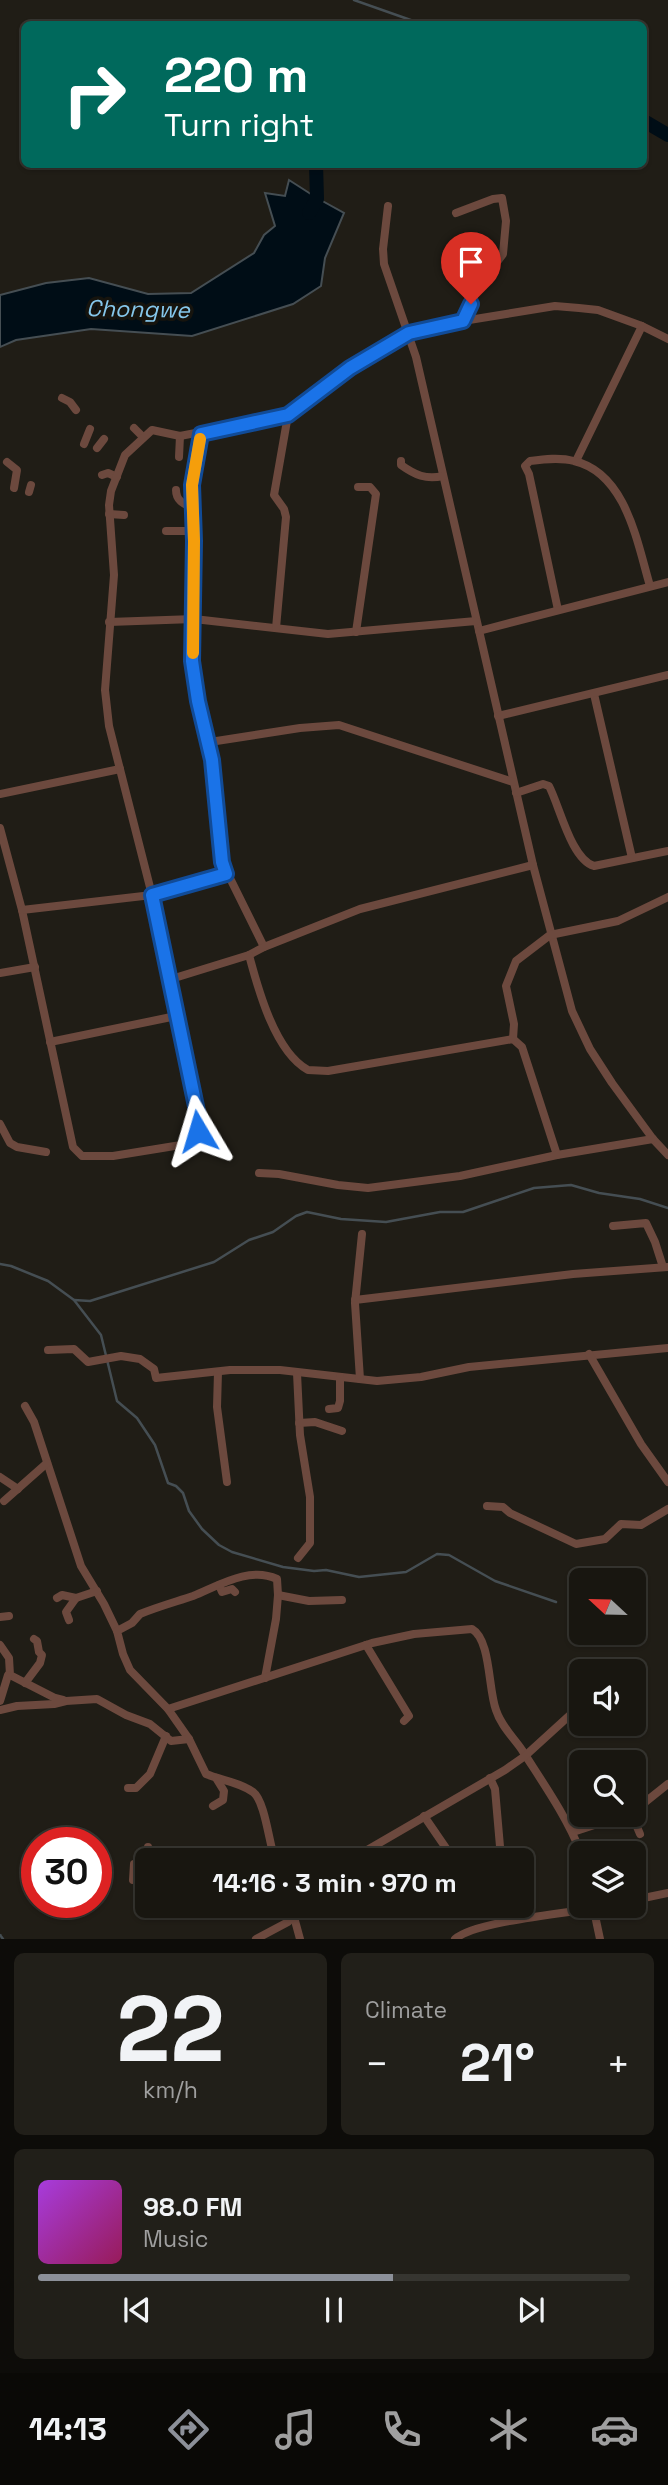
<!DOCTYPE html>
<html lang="en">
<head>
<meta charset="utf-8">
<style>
	:root { --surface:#181610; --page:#211f19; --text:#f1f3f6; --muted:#9f9f9f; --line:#363530; --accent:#8c9099 }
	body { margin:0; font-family:"Space Grotesk",sans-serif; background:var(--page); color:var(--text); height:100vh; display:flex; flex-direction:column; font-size:26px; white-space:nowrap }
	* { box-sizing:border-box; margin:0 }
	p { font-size:23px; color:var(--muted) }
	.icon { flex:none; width:38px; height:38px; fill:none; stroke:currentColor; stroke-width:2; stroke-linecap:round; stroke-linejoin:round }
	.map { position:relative; height:1939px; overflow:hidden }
	.sheet { display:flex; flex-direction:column; gap:14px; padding:14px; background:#0d0c09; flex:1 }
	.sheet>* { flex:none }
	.guide { position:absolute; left:21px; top:21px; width:626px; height:147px; border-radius:10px; box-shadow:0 2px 5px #0004,0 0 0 2px var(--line); background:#00695c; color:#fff; overflow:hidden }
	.needle { width:46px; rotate:292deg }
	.controls { position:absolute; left:569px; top:1568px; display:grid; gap:14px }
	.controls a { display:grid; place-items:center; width:77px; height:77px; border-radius:10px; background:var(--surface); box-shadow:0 2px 5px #0004,0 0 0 2px var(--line); font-size:35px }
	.speed { position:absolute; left:21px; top:1827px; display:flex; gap:14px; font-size:35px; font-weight:700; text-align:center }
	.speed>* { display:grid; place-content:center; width:91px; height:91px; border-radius:50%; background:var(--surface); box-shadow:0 2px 5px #0004,0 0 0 2px var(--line); line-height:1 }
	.speed .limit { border:10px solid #d22; background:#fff; color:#111 }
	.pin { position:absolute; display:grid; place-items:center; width:60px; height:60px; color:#fff; margin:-72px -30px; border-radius:50% 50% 50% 0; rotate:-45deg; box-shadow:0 0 7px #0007 }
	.pin .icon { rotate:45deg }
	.me { position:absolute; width:77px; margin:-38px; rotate:353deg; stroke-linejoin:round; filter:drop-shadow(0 0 5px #0008) }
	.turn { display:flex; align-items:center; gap:24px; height:147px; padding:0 28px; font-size:32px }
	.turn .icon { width:91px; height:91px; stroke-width:2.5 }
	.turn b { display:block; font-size:49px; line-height:60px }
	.big { font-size:52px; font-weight:800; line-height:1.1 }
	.sheet .tile { flex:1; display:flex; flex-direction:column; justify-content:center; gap:10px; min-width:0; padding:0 24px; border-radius:10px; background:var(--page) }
	.sheet .dial { align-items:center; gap:0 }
	.dial b { font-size:91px; line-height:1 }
	.song { display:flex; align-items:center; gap:21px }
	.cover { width:84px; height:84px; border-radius:10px; background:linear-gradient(135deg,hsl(280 70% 55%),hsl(330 70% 35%)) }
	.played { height:7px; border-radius:4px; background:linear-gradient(90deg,var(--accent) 60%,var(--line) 60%) }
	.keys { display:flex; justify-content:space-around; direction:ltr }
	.heat { display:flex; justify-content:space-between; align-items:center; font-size:38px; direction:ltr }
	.sheet .tiles { flex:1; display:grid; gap:14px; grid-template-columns:1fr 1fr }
	.tile:last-child { grid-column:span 2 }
	.trip { position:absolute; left:135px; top:1848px; width:399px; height:70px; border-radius:10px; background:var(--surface); box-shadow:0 2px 5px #0004,0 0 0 2px var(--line); font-weight:800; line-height:70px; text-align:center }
	.dock { display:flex; height:112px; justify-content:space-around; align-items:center; background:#0a0906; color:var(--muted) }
	.dock .icon { width:49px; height:49px }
	.dock .current { color:var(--accent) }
	.dock b { font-size:32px; color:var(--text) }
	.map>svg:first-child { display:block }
	.water { fill:#000d16; stroke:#454e53; stroke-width:2 }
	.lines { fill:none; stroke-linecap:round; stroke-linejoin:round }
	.stream { stroke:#454e53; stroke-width:2.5 }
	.river { stroke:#000d16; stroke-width:14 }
	.street { stroke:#6c493e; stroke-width:8 }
	.route-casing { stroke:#114b97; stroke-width:18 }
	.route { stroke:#1a73e8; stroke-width:12 }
	.slow { stroke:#f59e0b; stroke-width:12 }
	.labels { text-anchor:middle; stroke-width:7; stroke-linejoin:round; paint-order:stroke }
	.water-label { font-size:23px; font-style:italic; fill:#86c7eb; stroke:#16140e }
</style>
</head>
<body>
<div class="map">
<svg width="668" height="1939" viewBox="0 0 668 1939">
	<rect width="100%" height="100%" fill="#201d16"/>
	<polygon class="water" points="289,180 317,198 344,213 325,258 321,286 293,304 192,336 91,329 16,340 0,347 0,295 46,283 89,278 148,294 191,293 254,253 264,235 275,226 265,193 285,196"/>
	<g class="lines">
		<g class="stream">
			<polyline points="354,0 422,24"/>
			<polyline points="0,1264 11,1266 48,1281 74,1300 101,1335 117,1401 137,1418 155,1445 168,1483 176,1486 183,1493 189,1511 202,1529 219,1545 232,1552 283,1567 314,1571 326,1570 359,1577 406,1572 437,1554 449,1555 495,1581 556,1602"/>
			<polyline points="74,1300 90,1301 214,1262 249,1240 273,1232 296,1216 307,1212 341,1219 386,1222 440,1212 463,1212 534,1188 571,1185 599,1193 640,1199 668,1208"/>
			<polyline points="0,1935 3,1939"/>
		</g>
		<g class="river">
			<polyline points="644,121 668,135"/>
			<polyline points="309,213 317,199 316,164"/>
		</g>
		<g class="street">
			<polyline points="388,206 383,249 384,264 416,357 533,865 572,1011 590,1049 612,1083 653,1139 668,1155"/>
			<polyline points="456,213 493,199 502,198 506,221 503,254 478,287 463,321"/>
			<polyline points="62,398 70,402 76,410"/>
			<polyline points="134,428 143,437"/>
			<polyline points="201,434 192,485 194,541 192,661 198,701 210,742 222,862 264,947"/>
			<polyline points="84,444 90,429"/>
			<polyline points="97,448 104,439"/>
			<polyline points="179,457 180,436"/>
			<path d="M401 461V465C415 475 426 480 443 476"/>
			<polyline points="576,461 642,326"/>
			<polyline points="7,462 17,470 14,488"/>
			<polyline points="102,475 108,473 117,477"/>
			<path d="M176 490C176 501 184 504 193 508"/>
			<polyline points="29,492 31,485"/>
			<polyline points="109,514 124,515"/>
			<polyline points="166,531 194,531"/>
			<path d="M558 610 529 474 525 466 530 461C544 459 560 457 574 461 626 473 637 542 650 586"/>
			<polyline points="109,622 194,619 328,634 476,621"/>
			<polyline points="276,628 286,517 284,509 274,495 288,415"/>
			<polyline points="479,631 668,582"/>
			<polyline points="356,632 376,494 370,487 358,487"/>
			<polyline points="594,694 632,858"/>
			<polyline points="498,716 668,675"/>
			<polyline points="210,742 300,728 339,725 513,782"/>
			<path d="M516 793 543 784 549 786C560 807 571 859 594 866L668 851"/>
			<polyline points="0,794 120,769"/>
			<polyline points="0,828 22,910 73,1147 82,1156 113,1156 187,1144 198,1131 198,1116 152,895 109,726 105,690 114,575 109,505 111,491 125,455 152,430 180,436 288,415 350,368 409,333 463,321 555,306 579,308 598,310 642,326 668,339"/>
			<polyline points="22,910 152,895 226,874"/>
			<polyline points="249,955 264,947 360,909 533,865"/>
			<polyline points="0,973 35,967"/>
			<path d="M168 980 249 955C258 989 275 1052 308 1070L328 1071 513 1039 522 1047 557 1155"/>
			<polyline points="513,1039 514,1024 506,986 516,961 550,935 618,921 668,897"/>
			<polyline points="50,1042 176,1016"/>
			<polyline points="0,1124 10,1143 17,1147 46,1152"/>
			<polyline points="259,1173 279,1174 338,1185 368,1188 460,1176 557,1155 653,1139"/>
			<polyline points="613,1226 646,1223 655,1242 663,1267"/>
			<polyline points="355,1300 573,1274 668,1267"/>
			<polyline points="48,1350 74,1349 88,1362 121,1356 140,1359 154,1369 156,1378 230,1370 280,1370 377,1381 421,1377 469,1367 668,1348"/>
			<polyline points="589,1354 641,1444 668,1482"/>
			<polyline points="218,1372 217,1407 227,1482"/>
			<polyline points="297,1373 300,1435 310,1497 310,1543 298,1558"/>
			<polyline points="360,1379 355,1303 362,1234"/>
			<polyline points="25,1406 34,1422 81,1566 104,1604 117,1631"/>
			<polyline points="329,1409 338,1408 340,1401 340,1377"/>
			<polyline points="299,1423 315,1422 342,1431"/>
			<polyline points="0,1477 18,1489"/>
			<polyline points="4,1501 47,1463"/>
			<polyline points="487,1506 503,1507 510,1513 576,1544 605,1539 621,1524 641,1525 668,1509"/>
			<polyline points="219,1585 222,1592 232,1589 235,1592"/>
			<polyline points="278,1595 309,1601 342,1600"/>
			<polyline points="57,1598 62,1595 76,1598"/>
			<polyline points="0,1617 9,1616"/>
			<polyline points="69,1620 66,1612 76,1598 97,1591"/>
			<polyline points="0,1645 9,1658 10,1675 55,1698 63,1700"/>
			<polyline points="366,1645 409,1716 404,1721"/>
			<path d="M265 1678 276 1619 278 1595 277 1579C249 1566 218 1586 193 1596 175 1602 157 1607 140 1614L132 1623 117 1631 123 1654 130 1670 168 1709 189 1739 206 1774C220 1780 240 1782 253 1792 265 1801 269 1843 275 1860"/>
			<polyline points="25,1683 40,1663 42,1655 39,1652 37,1641 34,1639"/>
			<polyline points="0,1701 8,1675"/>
			<path d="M168 1709 372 1643 414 1634 472 1629C491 1640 488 1689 496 1710 501 1726 513 1737 522 1750 543 1783 567 1817 581 1853"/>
			<polyline points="0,1710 17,1706 54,1704 66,1701 97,1699 126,1715 150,1724 171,1741 189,1739"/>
			<polyline points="490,1778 495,1789 501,1858"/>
			<polyline points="128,1788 136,1788 150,1774 166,1736"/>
			<polyline points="213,1806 223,1800 224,1791 216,1778"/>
			<polyline points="634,1811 668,1784"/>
			<polyline points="632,1815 640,1834"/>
			<polyline points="424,1816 448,1851 456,1856 458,1860"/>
			<polyline points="573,1832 625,1815"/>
			<polyline points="148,1860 148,1847"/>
			<polyline points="350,1860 505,1770 525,1756 581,1705"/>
			<polyline points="133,1880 134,1864"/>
			<polyline points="634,1900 668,1893"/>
			<polyline points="291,1906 300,1939"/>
			<polyline points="593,1906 600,1939"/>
			<polyline points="256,1939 288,1922 301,1906"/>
			<path d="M455 1939C477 1920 574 1913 607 1906"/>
		</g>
	</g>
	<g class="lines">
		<defs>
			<polyline id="route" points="198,1131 198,1116 152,895 226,874 222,862 212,760 198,701 192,661 194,541 192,485 201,434 288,415 350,368 409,333 463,321 471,304"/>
		</defs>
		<use href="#route" class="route-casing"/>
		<use href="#route" class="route"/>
		<polyline class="slow" points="193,653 194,541 192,485 200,439"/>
	</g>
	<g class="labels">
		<g class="water-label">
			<text transform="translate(138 309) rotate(1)" y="8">Chongwe</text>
		</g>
	</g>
</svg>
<div class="controls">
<a><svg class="needle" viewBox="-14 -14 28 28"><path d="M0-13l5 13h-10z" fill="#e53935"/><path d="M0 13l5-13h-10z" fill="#9f9f9f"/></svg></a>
<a><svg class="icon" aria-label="sound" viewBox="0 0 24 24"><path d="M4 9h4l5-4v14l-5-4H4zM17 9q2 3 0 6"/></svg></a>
<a><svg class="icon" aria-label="search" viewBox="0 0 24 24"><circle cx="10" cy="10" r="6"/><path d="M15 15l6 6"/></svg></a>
<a><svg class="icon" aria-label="layers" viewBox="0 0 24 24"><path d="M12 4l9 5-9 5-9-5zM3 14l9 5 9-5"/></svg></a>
</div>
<div class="speed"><div class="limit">30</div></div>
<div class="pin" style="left:471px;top:304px;background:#d93025"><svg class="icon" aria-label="arrive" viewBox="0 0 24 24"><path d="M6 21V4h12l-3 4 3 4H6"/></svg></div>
<svg class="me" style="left:198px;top:1131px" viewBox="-20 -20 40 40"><path d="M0-17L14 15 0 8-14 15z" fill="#1a73e8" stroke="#fff" stroke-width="4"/></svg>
<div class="trip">14:16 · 3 min · 970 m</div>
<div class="guide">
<div class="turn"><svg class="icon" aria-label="right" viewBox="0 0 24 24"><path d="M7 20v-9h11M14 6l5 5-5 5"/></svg><div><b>220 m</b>Turn right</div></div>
</div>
</div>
<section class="sheet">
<div class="tiles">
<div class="tile dial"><b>22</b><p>km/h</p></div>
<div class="tile"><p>Climate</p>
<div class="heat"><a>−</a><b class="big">21°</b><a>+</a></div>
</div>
<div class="tile">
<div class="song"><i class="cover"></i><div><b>98.0 FM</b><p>Music</p></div></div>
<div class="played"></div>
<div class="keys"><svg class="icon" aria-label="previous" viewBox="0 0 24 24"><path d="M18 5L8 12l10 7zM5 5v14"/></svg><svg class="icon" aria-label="pause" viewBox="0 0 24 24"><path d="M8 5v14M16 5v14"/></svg><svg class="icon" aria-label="next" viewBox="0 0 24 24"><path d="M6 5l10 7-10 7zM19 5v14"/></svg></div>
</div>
</div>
</section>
<nav class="dock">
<b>14:13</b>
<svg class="icon current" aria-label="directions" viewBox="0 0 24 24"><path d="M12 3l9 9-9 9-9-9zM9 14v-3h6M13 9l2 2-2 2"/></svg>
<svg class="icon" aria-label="music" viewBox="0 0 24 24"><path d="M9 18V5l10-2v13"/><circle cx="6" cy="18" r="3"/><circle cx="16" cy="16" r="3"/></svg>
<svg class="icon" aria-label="phone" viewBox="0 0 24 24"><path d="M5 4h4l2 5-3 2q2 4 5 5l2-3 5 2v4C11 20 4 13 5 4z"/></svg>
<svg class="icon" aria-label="climate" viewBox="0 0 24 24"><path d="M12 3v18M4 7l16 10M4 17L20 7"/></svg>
<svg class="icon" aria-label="car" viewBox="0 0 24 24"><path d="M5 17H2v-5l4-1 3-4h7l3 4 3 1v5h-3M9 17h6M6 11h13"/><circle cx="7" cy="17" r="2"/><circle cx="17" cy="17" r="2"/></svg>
</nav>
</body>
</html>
